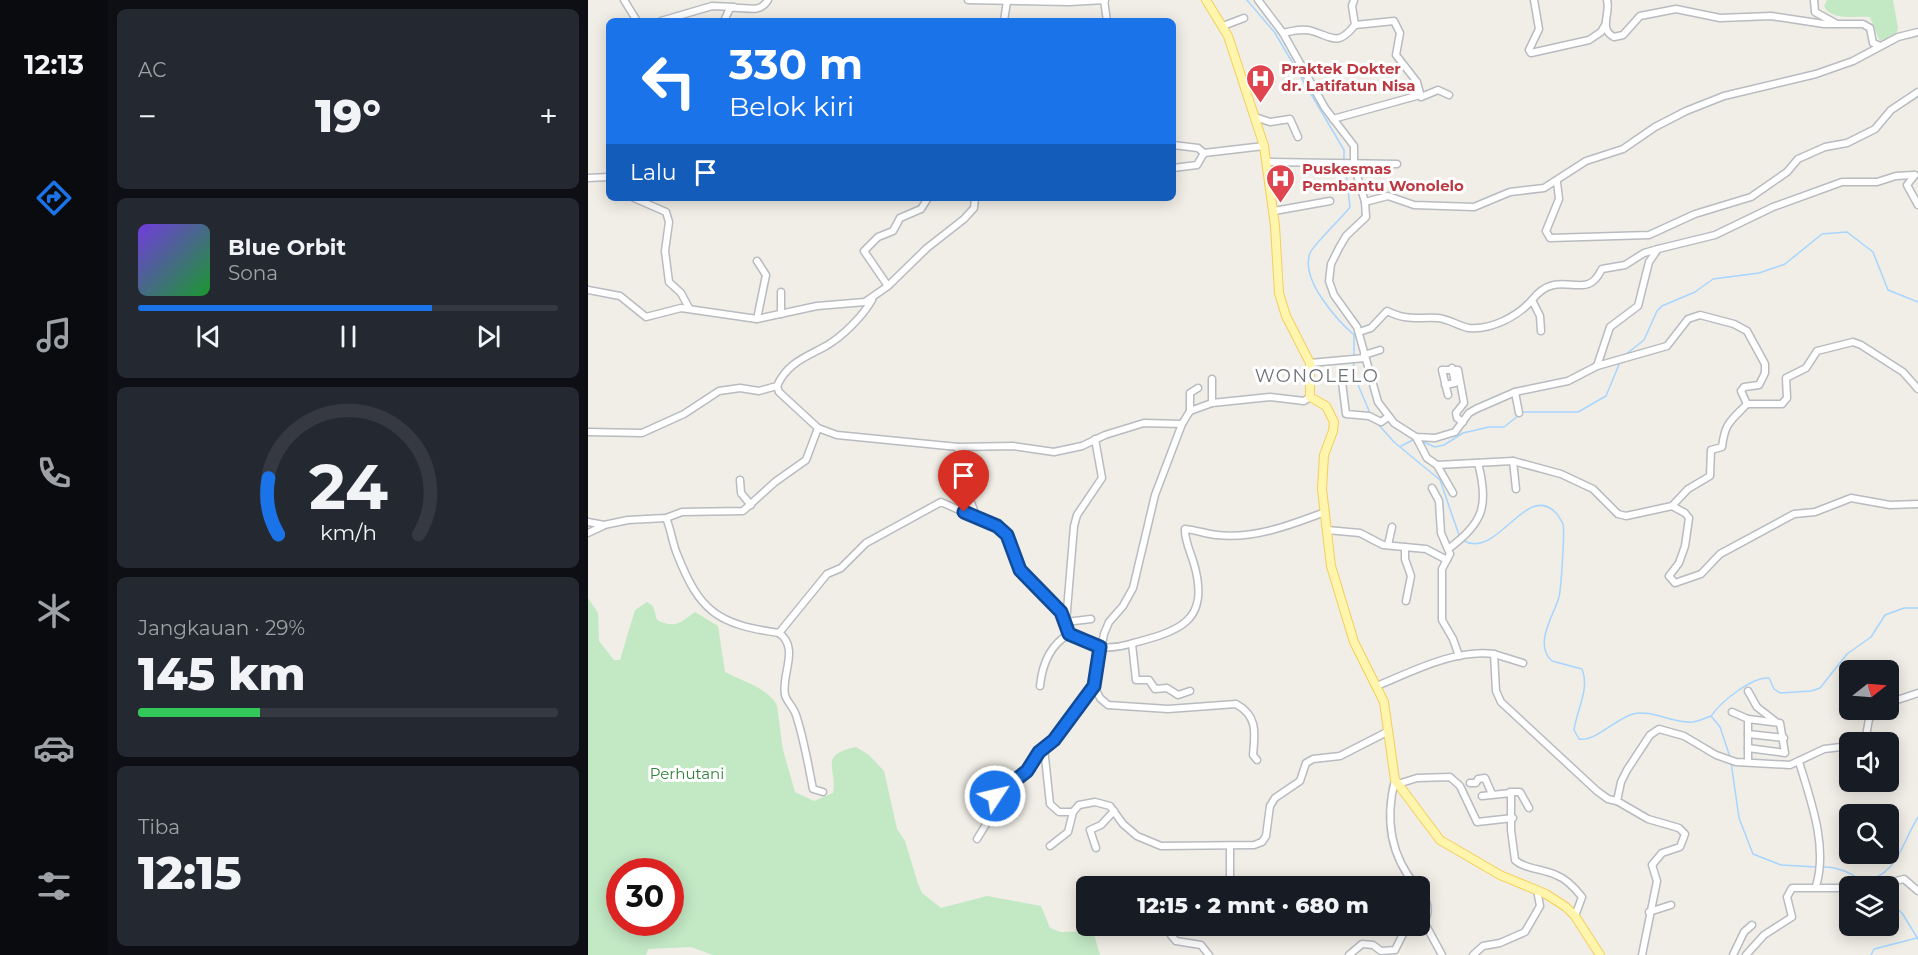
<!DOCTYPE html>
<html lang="id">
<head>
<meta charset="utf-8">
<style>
	:root { --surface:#171b24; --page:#242831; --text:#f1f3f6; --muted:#9ea1a6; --line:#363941; --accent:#1a73e8 }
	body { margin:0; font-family:Montserrat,sans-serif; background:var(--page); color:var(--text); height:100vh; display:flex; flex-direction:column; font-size:22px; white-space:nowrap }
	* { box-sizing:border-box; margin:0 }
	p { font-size:20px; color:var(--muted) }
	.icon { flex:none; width:33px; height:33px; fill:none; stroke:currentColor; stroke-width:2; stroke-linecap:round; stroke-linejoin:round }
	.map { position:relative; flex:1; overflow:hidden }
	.panel { display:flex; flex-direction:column; gap:9px; padding:9px; background:#0d0f14; width:480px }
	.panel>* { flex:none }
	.hud { position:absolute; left:18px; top:18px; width:570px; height:183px; border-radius:9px; box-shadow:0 3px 15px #0003; background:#1a73e8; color:#fff; overflow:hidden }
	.needle { width:39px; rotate:73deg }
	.controls { position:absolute; left:1251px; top:660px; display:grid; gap:12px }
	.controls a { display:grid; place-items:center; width:60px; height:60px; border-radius:9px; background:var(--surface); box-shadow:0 3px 15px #0003; font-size:30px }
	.speed { position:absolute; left:18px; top:858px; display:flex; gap:12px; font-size:30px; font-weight:700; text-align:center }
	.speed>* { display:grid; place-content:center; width:78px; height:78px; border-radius:50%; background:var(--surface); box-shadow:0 3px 15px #0003; line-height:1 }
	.speed .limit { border:9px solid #d22; background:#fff; color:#111 }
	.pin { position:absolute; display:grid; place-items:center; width:51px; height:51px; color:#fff; margin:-62px -26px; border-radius:50% 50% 50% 0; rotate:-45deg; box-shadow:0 0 6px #0007 }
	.pin .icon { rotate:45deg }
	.me { position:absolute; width:66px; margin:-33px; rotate:55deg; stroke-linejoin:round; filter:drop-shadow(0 0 4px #0008) }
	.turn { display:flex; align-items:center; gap:21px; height:126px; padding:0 24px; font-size:27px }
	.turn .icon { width:78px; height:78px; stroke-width:2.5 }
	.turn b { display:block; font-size:42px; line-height:51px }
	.then { display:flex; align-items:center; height:57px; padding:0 24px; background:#0003; gap:12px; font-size:22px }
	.big { font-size:45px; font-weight:800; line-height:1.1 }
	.panel .tile { flex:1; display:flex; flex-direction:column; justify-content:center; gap:9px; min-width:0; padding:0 21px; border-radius:9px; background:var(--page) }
	.panel .dial { align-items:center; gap:0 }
	.dial svg { height:156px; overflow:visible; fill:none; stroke:var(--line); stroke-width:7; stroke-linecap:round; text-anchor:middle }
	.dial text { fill:var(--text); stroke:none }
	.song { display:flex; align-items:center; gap:18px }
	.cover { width:72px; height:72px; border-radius:9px; background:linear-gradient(135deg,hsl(260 70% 55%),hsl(130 70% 35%)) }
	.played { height:6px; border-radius:3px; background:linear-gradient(90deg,var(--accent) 70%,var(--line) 70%) }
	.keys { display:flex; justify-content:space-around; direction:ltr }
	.heat { display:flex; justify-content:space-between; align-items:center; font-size:33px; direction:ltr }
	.charge { height:9px; border-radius:4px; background:linear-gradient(90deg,#34c759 29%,var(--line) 0) }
	.trip { position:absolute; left:488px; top:876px; width:354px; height:60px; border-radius:9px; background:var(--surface); box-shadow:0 3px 15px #0003; font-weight:800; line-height:60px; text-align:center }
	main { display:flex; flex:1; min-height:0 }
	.tab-bar { display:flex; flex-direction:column; width:108px; justify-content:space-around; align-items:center; background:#090b0e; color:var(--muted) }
	.tab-bar .icon { width:42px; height:42px }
	.tab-bar .on { color:var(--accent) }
	.tab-bar b { font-size:27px; color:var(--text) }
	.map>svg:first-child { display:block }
	.green { fill:#c2e8c4; fill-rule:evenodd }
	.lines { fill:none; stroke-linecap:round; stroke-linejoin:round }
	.stream { stroke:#a7d5ff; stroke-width:1.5 }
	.minor-casing { stroke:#b8bbc0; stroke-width:9 }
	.major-casing { stroke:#f4cf5b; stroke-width:10 }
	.minor { stroke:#fff; stroke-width:6 }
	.major { stroke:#fff5ac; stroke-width:8 }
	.route-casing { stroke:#114b97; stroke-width:15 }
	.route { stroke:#1a73e8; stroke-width:10 }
	.labels { text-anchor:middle; stroke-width:6; stroke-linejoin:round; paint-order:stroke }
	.health-label { font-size:15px; font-weight:bold; fill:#be3a42; stroke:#fff; text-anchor:start }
	.park-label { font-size:15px; fill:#32813a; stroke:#fff }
	.quarter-label { font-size:18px; letter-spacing:1.5px; fill:#6e7378; stroke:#fff }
</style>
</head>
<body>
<main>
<nav class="tab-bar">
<b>12:13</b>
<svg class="icon on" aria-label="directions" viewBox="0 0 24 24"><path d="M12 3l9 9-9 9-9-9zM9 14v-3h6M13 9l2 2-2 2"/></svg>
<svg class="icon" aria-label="music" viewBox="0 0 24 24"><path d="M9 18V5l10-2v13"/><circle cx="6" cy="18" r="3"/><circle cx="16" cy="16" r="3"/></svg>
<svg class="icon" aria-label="phone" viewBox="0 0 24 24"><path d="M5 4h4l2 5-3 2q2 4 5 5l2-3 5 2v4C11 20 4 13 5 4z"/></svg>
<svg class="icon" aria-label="climate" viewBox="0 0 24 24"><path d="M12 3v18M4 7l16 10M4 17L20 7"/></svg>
<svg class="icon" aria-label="car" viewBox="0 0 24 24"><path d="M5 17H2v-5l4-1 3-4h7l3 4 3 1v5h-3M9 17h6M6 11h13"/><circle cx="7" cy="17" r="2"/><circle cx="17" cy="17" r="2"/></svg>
<svg class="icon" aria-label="filters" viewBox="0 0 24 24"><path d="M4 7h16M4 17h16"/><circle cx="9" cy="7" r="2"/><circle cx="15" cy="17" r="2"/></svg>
</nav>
<section class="panel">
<div class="tile"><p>AC</p>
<div class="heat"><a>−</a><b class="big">19°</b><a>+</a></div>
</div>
<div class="tile">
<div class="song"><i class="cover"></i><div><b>Blue Orbit</b><p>Sona</p></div></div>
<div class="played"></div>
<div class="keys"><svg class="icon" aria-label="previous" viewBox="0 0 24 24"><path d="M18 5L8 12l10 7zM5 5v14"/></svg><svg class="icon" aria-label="pause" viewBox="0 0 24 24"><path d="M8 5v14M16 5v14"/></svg><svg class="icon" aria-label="next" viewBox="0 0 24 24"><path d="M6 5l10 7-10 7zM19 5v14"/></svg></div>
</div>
<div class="tile dial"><svg viewBox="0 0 100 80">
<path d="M14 69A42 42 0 1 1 86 69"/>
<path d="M14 69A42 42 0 0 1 9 40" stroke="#1a73e8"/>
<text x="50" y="56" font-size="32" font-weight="700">24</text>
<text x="50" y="72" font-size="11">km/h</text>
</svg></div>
<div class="tile"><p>Jangkauan · 29%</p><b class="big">145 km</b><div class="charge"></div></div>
<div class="tile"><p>Tiba</p><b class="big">12:15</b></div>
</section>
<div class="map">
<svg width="1330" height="955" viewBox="0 0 1330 955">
	<rect width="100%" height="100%" fill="#f0eee6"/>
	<g class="green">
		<path d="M1239 0H1305L1310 28 1308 35 1292 41 1282 17C1267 16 1243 21 1236 6Z"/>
		<path d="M0 598 10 613 11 641 26 660H32L47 610 59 602 65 606 69 620C87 629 92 623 107 612L130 626 137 672C154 681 181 688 189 706L195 750 207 792 226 801 245 793C250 769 229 755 268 747L281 755 296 771 309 829 317 841 330 884 334 893 353 908 399 896 453 906 462 928 473 932 505 931 512 955H125L103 947 60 949 58 955H0ZM32 872H82V922H32Z"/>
	</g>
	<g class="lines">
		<g class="stream">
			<polyline points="659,0 687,33 756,150 756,160"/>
			<path d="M757 165 762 207C754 218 726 244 722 253 712 279 748 319 766 335V356"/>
			<polyline points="1037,355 1056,340 1069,311 1074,306 1107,292 1125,279 1171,273 1197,264 1234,234 1259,232 1285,252 1300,290 1330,302"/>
			<polyline points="766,361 765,373 782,413"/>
			<polyline points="789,423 806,442 852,480 871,535"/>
			<polyline points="833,441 847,447 856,445 875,433 901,427 916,427 935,412 990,412 1018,396 1032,362"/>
			<polyline points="813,446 825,440"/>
			<path d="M876 541C910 559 937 483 967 512 970 515 973 520 975 524 977 531 973 589 971 597 966 615 945 644 964 661L994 669C1002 689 989 709 986 730L991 739C1007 742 1027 719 1045 714 1064 709 1085 724 1105 722 1111 721 1117 718 1123 716L1132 727 1142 757"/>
			<path d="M1124 715C1133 702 1163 677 1181 678L1186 689 1192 693 1223 691 1232 688 1259 654 1283 637 1297 615 1316 608H1330"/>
			<polyline points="1143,762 1151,818 1165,854 1193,865 1228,867"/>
			<path d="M1233 867C1247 866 1269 873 1275 886"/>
			<path d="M1273 882C1309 877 1313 845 1330 817"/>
			<polyline points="1300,901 1314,913 1330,939"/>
			<polyline points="1283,955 1286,949 1329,938"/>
		</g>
		<defs>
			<g id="minor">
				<polyline points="36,0 49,21"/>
				<polyline points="380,0 481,2 517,0"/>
				<polyline points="516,0 519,21"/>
				<polyline points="670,0 695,33 737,108 766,146 766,165 777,202 778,217 758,236 751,248 743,264 741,281 746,295 769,327 790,402 806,423 828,437 847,438 867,432 881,413 888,409 927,392 980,381 1009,366 1079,346 1100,319 1112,315 1146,324 1159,331 1177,364 1177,373 1171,385 1156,387 1153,391 1159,404 1194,404 1199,398 1198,378 1218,368 1229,351 1265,342 1273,345 1315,372 1330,389"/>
				<polyline points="946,0 951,29 941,50 943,53 1001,40 1013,32 1017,25"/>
				<path d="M1019 0C1023 13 1010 29 1026 37L1035 35 1052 16 1088 9 1132 18 1183 16 1236 24H1275L1282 28 1285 43 1292 46"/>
				<polyline points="1226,0 1227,12 1247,23"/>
				<polyline points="73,21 124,6 146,7"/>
				<path d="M136 21 142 8C157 6 171 15 180 0"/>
				<polyline points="416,21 419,1"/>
				<polyline points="767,25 806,21 812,33 808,55 829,82 833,97 850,90 861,95"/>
				<polyline points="635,26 656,18"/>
				<path d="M695 33C704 31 715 28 724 31 746 38 750 46 767 25L764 6 766 0"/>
				<polyline points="667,117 682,122 702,119 710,137"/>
				<polyline points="745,119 832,95"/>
				<polyline points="585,145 610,148 616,153 676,146"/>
				<polyline points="679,162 809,164"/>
				<polyline points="585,168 609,165 616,153"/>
				<polyline points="1327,175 1319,185 1330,205"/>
				<polyline points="0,178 21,177"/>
				<polyline points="969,182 971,199 958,231 962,238 1061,235 1107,214 1163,197 1199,172 1210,159 1237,147 1259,143 1287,129 1303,110 1330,92"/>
				<polyline points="46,198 78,212 81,222 77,251 81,282 93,293 101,308"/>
				<polyline points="777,202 800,196 826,205 886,207 922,192 956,188 998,161 1035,149 1067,127 1098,111 1136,96 1228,74 1265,61 1310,37 1330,32"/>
				<polyline points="686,211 742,201"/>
				<polyline points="169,261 178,275 169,319"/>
				<polyline points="300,286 276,251 290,237 305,231 312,218 333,209 340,198"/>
				<polyline points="0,290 32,296 58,317 93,308 169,319 229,306 277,302 300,286 339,248 376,219 386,208 387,198"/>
				<polyline points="193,292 193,314"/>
				<path d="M953 331 952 316 944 300C968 268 994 298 1009 277 1011 275 1012 272 1014 269L1037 265 1056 253 1070 249"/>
				<path d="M771 332 783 328 799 311C819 321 829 317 850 318 861 319 870 326 881 328 904 330 930 316 944 300"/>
				<polyline points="776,355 792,350"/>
				<polyline points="722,363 777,358"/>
				<polyline points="1009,366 1022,327 1050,306 1061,262 1070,249 1127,235 1185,207 1254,182 1289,182 1308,176 1326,175"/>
				<polyline points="753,374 758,414 781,416 793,422 800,417"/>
				<polyline points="624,379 624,403"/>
				<polyline points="857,385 867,383 864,368"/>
				<polyline points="189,386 191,392 230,428 249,435 370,447 425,446 466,452 494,446 517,435 556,423 594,424 602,411 624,403 682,397 716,401 722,397"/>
				<polyline points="927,392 931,413"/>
				<polyline points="860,395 854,370 870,370 876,403 868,413 869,418 875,422"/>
				<polyline points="602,411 602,393 610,388"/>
				<path d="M594 424 567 495 545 588 535 606 521 622 516 634 506 686 512 698 520 705 580 709 648 704C670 716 667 733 665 755L669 760"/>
				<path d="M0 432 54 433 96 414 131 391 152 388 171 391 189 386C199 363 218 357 238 346 255 336 274 317 284 300"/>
				<polyline points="828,437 839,458 849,465 925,461 973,474 1005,489 1030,514 1038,516 1084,506 1097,513 1101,518 1097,546 1091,563 1081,576 1087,583 1113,574 1132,554 1206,514 1227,512 1263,498 1302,505 1330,504"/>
				<path d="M370 447 377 487 389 518 409 527 419 535 432 570 473 612 481 634C497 649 522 650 542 644 590 631 623 623 606 564 603 553 596 539 597 529 608 530 618 534 629 535 667 539 702 525 737 512"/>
				<polyline points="925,461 928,489"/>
				<polyline points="849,465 865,493"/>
				<polyline points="152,480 153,493 163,505"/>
				<polyline points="844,488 851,501 853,533 862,554 854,569 854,620 865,639 871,656"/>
				<path d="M1084 506 1100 489 1122 476 1123 450 1134 447C1137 422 1143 421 1159 404"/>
				<path d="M78 518C83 529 84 542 89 554 112 612 129 624 191 633L239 574 253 568 278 543 353 502 389 518"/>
				<polyline points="0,522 16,525 40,520 78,518 94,512 155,511 187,482 218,460 230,428"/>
				<polyline points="739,530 772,533 795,545 838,549 859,560"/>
				<polyline points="0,533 15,526"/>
				<polyline points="800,545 804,527"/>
				<polyline points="817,547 817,559 823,576 818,601"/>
				<path d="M860 549C896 523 901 505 890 463"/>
				<polyline points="503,619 478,622 486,526 489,515 514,478 507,439"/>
				<path d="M191 633C212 648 193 674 197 695 199 702 206 708 208 715 216 739 220 764 225 789L235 792"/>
				<polyline points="544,644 548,680 561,680 567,689 579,688 590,695 602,691"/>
				<polyline points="906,654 935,663"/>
				<path d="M452 686C454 666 462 645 481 634"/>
				<path d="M789 686C825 671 867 649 906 654L908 691 913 702 1009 791 1020 799 1029 801"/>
				<polyline points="1160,691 1169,707 1187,721"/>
				<polyline points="1300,703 1330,693"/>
				<polyline points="1144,712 1160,719 1160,762"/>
				<polyline points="1160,719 1192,723 1197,753 1160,748"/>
				<polyline points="1160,734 1196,738"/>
				<polyline points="1277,742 1281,719 1290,710"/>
				<polyline points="456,748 462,804 471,812 485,812"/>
				<path d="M1211 762C1223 801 1240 847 1228 886"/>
				<path d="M807 780C797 819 802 855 828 886"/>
				<polyline points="882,783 888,783 890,779 897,778 904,794"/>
				<polyline points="810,784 829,778 862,777 872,786 889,822 925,818"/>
				<polyline points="922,792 932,792 941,808"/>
				<path d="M894 796 923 793V830L927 860C936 869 956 869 968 875 979 879 987 888 994 897L987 916"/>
				<polyline points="389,839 402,818 405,797 439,771 451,752 466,740 506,686"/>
				<polyline points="462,846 480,832 485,812 491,805 507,802 522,806 535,824 549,836 573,846 666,845 674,842 678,836 682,806 687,798 712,781 718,763 725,759 752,756 799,732"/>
				<polyline points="508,848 502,830 513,825 526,811"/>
				<polyline points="642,886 642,847"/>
				<polyline points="1288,886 1316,879 1330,891"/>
				<path d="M831 890C839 899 843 911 836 922L831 924"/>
				<polyline points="1061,912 1083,905"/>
				<polyline points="836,922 854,955"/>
				<polyline points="585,926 583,935 588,941 613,945 621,955"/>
				<polyline points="761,955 774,944 785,945 793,951 807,950 817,930 828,926"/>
				<polyline points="885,955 895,946 912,943 937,932 952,906 949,890"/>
				<polyline points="1054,955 1069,881 1064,865 1074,853 1092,847 1097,834 1091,828 1060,819 1029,801 1033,782 1039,770 1062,735 1071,729 1096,736 1128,755 1148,762 1202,765 1236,749 1262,746"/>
				<polyline points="1145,955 1156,932 1164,925"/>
				<polyline points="1158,955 1176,935 1204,917 1199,897 1204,888 1262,888"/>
			</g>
			<polyline id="major" points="618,0 640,36 676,146 687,226 691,293 698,316 722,363 722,397 738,406 746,422 745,431 736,455 734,489 743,566 766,642 796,702 807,780 852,840 912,875 958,894 978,907 987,916 1012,955"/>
		</defs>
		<use href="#minor" class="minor-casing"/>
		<use href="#major" class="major-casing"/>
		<use href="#minor" class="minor"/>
		<use href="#major" class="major"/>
	</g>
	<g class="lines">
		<defs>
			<polyline id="route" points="376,512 409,526 419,535 432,570 473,612 481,634 512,647 506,686 466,740 451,752 439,771 407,796"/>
		</defs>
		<use href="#route" class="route-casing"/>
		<use href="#route" class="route"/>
	</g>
	<defs>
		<symbol id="hospital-pin" viewBox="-11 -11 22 30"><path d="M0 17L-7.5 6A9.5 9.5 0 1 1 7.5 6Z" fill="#e0444e" stroke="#fff"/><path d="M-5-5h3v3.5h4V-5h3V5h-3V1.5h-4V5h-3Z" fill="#fff"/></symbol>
	</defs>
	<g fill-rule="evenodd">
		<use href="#hospital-pin" x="656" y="62" width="33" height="45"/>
		<use href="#hospital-pin" x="676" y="162" width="33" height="45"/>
	</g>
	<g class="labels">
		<g class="health-label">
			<text x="693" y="74">Praktek Dokter<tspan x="693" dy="17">dr. Latifatun Nisa</tspan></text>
			<text x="714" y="174">Puskesmas<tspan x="714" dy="17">Pembantu Wonolelo</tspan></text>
		</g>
		<g class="park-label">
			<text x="99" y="779">Perhutani</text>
		</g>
		<g class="quarter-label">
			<text x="729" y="382">WONOLELO</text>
		</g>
	</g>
</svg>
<div class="controls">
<a><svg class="needle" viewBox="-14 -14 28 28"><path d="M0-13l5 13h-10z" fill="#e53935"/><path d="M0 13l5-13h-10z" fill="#9ea1a6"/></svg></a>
<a><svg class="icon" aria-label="sound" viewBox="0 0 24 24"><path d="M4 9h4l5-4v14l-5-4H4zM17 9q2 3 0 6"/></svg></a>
<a><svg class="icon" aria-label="search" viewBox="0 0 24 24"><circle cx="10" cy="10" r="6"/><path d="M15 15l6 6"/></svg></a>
<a><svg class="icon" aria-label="layers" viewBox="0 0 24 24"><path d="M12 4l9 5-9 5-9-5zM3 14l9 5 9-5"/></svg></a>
</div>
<div class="speed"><div class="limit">30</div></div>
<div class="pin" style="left:376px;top:512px;background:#d93025"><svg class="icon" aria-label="arrive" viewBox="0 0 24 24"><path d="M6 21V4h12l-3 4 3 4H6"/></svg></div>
<svg class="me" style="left:407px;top:796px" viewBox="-20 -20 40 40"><circle r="17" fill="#1a73e8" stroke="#fff" stroke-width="3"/><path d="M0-11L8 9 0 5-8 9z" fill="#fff"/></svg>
<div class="trip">12:15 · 2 mnt · 680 m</div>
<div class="hud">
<div class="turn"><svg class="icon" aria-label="left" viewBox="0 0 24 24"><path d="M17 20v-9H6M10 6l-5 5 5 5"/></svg><div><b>330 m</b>Belok kiri</div></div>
<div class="then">Lalu<svg class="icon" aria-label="arrive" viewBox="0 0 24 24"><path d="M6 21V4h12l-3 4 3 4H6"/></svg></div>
</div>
</div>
</main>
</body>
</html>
